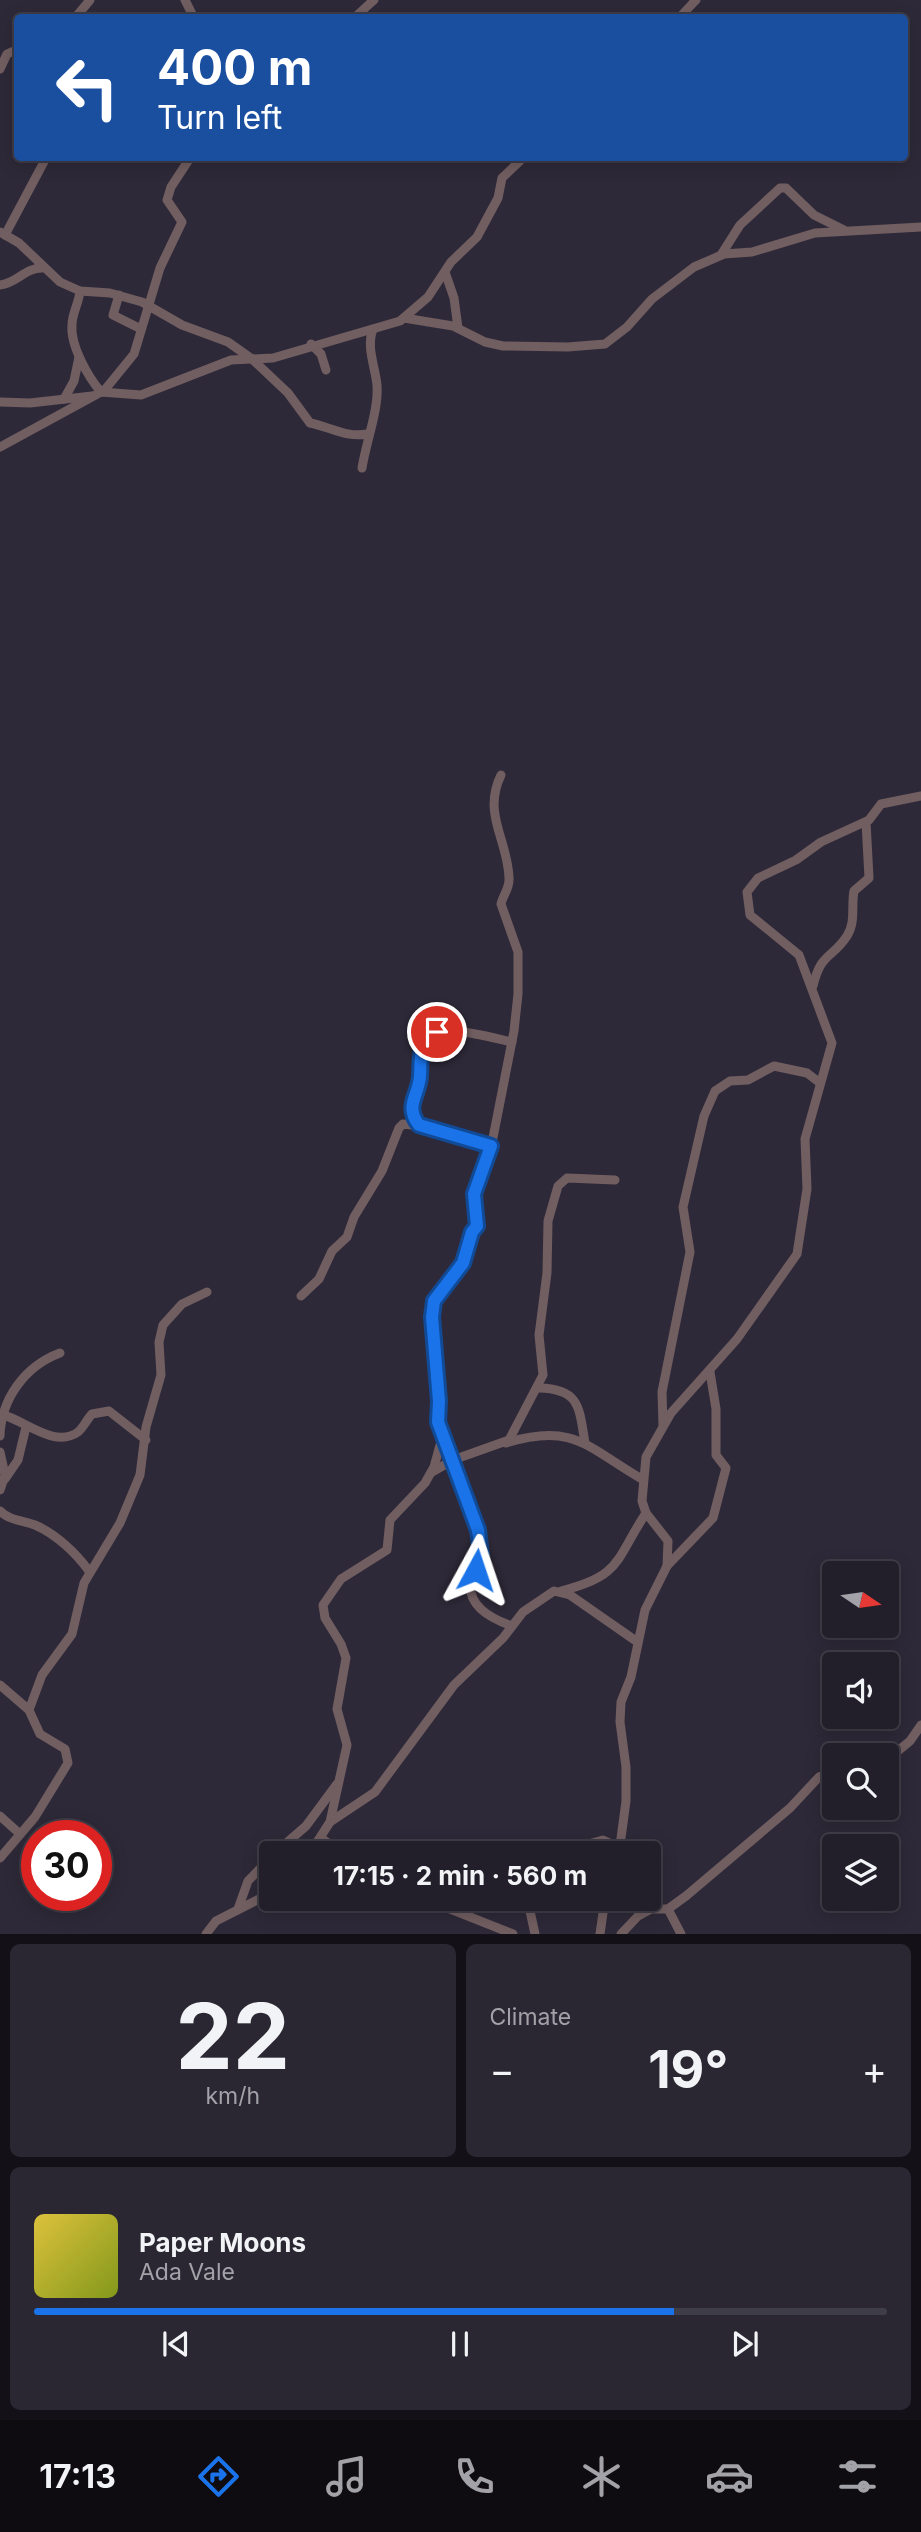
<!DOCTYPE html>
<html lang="en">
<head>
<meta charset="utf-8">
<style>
	:root { --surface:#221f2a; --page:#2a2732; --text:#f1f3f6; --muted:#a2a2a8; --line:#3f3d47; --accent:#1a73e8 }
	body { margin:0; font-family:Inter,sans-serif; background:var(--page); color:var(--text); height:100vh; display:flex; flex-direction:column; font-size:26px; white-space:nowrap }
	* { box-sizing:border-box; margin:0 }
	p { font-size:23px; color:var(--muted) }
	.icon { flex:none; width:38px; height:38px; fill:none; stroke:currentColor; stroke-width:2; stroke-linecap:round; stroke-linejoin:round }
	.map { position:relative; height:1934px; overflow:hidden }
	.panel { display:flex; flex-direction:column; gap:10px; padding:10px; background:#131117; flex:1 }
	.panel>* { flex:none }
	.hud { position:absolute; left:14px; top:14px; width:894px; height:147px; border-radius:7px; box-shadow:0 4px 18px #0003,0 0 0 2px var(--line); background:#1a4fa0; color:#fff; overflow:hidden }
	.needle { width:46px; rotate:103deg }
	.controls { position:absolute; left:822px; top:1561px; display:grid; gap:14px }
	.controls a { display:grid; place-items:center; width:77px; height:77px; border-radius:7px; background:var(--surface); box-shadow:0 4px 18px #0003,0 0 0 2px var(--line); font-size:35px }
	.speed { position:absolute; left:21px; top:1820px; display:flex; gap:14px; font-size:35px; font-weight:700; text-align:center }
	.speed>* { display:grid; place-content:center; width:91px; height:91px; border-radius:50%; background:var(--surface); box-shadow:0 4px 18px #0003,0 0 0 2px var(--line); line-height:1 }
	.speed .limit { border:10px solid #d22; background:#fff; color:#111 }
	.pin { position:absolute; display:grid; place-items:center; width:60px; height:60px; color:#fff; margin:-30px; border:4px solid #fff; border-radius:50%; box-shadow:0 2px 7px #0007 }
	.me { position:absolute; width:77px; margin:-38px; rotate:5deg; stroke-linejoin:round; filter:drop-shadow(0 0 5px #0008) }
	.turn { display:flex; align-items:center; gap:24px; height:147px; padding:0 28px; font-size:32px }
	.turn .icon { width:91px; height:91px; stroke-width:2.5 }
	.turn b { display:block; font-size:49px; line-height:60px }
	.big { font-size:52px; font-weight:700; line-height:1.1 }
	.panel .tile { flex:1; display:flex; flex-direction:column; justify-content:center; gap:10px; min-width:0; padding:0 24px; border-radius:10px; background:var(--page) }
	.panel .dial { align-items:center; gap:0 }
	.dial b { font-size:91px; line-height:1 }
	.song { display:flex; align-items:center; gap:21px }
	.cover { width:84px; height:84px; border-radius:10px; background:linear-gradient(135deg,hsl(50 70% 55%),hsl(70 70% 35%)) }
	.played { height:7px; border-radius:4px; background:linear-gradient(90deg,var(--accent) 75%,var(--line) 75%) }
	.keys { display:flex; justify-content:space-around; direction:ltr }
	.heat { display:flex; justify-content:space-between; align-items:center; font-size:38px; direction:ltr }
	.panel .tiles { flex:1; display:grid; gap:10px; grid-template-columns:1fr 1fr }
	.tile:last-child { grid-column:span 2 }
	.trip { position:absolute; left:259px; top:1841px; width:402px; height:70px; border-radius:7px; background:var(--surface); box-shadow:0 4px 18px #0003,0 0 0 2px var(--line); font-weight:700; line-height:70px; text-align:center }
	.dock { display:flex; height:112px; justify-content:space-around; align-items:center; background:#0e0c11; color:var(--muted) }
	.dock .icon { width:49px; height:49px }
	.dock .active { color:var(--accent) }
	.dock b { font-size:32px; color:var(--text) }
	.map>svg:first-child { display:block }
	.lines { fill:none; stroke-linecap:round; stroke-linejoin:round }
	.minor { stroke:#715e61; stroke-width:9 }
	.route-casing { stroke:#114b97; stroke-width:18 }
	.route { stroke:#1a73e8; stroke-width:12 }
</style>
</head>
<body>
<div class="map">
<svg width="921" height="1934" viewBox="0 0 921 1934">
	<rect width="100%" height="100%" fill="#2e2938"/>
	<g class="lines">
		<g class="minor">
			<polyline points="185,0 194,18"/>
			<polyline points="75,18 90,0"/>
			<polyline points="354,18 374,0"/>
			<polyline points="679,18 696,0"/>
			<polyline points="0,69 7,54 18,49"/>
			<path d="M0 232 19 243 60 282 80 291 110 293 142 302 182 325 228 342 252 359 288 393 310 423C330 427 347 438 367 434"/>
			<polyline points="5,235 46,158"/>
			<polyline points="721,255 740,225 780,188 786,188 814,215 844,230"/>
			<polyline points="445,272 454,298 458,328"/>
			<path d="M0 285C18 283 24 268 42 268"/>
			<path d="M80 291C79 303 72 313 72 325 70 345 88 377 101 392"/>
			<polyline points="119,295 113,315 141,329"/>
			<polyline points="404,318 453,326 485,342 503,346 568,347 605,344 627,327 652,299 694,267 724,254 752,252 815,233 921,227"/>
			<polyline points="311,344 321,354 326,370"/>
			<polyline points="103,392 134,354 160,268 182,222 167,200 171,187 190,158"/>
			<polyline points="64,399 74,381 79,357"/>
			<polyline points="0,402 30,403 92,396"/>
			<polyline points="0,447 101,392 141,395 231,360 273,358 400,321 428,297 451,262 477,237 498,198 502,178 523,158"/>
			<path d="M362 468C366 442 379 409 377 385 375 366 366 347 373 329"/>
			<path d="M813 986C821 952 832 959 847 936 856 922 851 906 854 891L869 878 866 822"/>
			<path d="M419 1125C405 1108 416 1097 420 1080 422 1067 418 1056 425 1042 436 1020 492 1038 512 1042"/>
			<polyline points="301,1296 319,1279 332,1251 347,1237 354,1217 382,1171 399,1128 403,1124 429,1127 491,1146"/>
			<path d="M539 1388C580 1389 579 1407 585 1443"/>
			<path d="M3 1415C24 1420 55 1449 78 1432 84 1427 87 1419 92 1414L109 1411 146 1440"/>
			<polyline points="663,1425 662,1392 690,1252 683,1207 704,1116 715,1091 730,1081 748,1080 774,1066 807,1073 820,1083"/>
			<path d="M0 1436C1 1399 25 1366 60 1353"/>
			<polyline points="442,1438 452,1461"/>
			<path d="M506 1443C574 1422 588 1448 642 1479"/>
			<polyline points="0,1452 5,1475 0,1490"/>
			<path d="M453 1460C465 1485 477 1518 480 1545 482 1559 473 1569 471 1582 467 1606 492 1619 512 1626"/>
			<polyline points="432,1472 453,1460 509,1440 543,1375 539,1335 547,1273 548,1221 558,1186 567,1178 615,1180"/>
			<polyline points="5,1479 18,1460 26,1427"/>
			<path d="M0 1511C10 1521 22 1520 35 1525 56 1534 76 1553 89 1571"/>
			<polyline points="667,1566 668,1541 646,1513 642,1501 646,1457 671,1413 737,1339 797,1254 807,1189 805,1139 832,1043 799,955 750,915 747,892 758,878 796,860 821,842 869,820 881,804 921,796"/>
			<path d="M561 1591C622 1576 615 1560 646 1513"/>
			<polyline points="0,1685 29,1710 40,1734 65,1749 68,1763 35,1817 0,1858"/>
			<polyline points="29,1710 42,1675 72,1634 84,1583 120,1523 140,1475 146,1427 161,1375 159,1342 163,1325 182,1304 207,1292"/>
			<polyline points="887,1760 910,1741 921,1725"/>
			<polyline points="0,1816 20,1834"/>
			<polyline points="330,1822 375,1792 454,1685 503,1638 523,1612 554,1591 570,1595 636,1641"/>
			<polyline points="321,1838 342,1853"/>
			<polyline points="275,1853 306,1826 337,1784"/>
			<path d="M310 1853 330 1822 347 1745 337 1709 346 1658 341 1644 325 1618 323 1605 341 1579 387 1550 390 1520 425 1483 434 1467 442 1438 438 1422 433 1307 436 1297 463 1263 478 1222 474 1194 490 1153 514 1031 518 994V952L501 904C503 895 510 888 509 878 508 840 482 814 501 775"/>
			<polyline points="556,1853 603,1840 612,1844 616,1853"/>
			<polyline points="619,1853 626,1801 626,1767 620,1722 621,1702 631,1677 645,1610 667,1566 713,1518 726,1468 716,1455 716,1409 710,1372"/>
			<polyline points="425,1899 513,1934"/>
			<polyline points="533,1899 530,1911 535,1934"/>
			<polyline points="238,1909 248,1881 271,1857"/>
			<polyline points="668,1909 681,1934"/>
			<polyline points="206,1934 216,1921 271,1893"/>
			<polyline points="600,1934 605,1899"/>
			<polyline points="621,1934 638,1916 651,1909 668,1909 686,1896 790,1808 819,1777 835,1771"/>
		</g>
	</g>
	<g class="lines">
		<defs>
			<path id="route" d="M437 1032C418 1040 421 1060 420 1076 419 1095 404 1106 419 1125L491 1146 474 1194 477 1226 472 1232 463 1263 434 1301 432 1317 439 1401 438 1422 478 1530 481 1554 476 1570"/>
		</defs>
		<use href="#route" class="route-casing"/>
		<use href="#route" class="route"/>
	</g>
</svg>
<div class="controls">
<a><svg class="needle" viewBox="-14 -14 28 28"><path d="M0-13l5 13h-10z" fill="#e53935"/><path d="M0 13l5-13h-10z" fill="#a2a2a8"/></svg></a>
<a><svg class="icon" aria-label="sound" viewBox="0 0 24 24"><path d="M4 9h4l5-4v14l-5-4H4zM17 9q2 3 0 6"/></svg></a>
<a><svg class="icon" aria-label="search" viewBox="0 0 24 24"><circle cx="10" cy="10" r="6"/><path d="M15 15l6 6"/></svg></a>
<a><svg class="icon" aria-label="layers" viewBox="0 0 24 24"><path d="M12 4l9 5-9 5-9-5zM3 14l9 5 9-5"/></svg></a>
</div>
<div class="speed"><div class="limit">30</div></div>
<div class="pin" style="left:437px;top:1032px;background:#d93025"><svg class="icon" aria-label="arrive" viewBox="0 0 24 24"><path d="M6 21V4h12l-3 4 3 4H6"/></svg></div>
<svg class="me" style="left:476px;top:1570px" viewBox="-20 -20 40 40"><path d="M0-17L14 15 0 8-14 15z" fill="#1a73e8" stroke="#fff" stroke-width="4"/></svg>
<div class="trip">17:15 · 2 min · 560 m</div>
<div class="hud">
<div class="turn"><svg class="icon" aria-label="left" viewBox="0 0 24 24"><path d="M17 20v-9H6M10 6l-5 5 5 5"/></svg><div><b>400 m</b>Turn left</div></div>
</div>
</div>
<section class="panel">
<div class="tiles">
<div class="tile dial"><b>22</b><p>km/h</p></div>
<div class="tile"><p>Climate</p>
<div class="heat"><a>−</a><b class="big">19°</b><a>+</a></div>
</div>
<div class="tile">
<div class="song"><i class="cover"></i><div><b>Paper Moons</b><p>Ada Vale</p></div></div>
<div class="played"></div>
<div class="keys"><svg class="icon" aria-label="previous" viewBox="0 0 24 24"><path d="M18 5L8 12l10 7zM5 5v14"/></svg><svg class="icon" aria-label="pause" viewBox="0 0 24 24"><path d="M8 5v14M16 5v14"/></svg><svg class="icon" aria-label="next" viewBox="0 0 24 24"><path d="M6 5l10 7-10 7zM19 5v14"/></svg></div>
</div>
</div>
</section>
<nav class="dock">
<b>17:13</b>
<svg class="icon active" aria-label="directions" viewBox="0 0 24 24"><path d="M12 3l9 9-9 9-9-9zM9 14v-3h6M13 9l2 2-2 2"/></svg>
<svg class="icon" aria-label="music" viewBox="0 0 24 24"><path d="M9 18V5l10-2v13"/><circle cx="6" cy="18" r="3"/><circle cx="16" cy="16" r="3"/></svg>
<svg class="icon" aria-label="phone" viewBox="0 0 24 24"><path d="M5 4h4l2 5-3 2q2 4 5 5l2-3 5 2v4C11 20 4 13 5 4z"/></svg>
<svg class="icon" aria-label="climate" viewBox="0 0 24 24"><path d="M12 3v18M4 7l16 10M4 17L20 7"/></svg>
<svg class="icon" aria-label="car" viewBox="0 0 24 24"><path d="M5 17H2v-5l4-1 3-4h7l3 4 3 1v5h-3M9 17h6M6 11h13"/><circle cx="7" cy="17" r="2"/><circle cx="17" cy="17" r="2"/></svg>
<svg class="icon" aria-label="filters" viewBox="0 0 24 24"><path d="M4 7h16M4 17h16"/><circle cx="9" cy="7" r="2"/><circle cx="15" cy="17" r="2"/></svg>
</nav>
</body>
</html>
